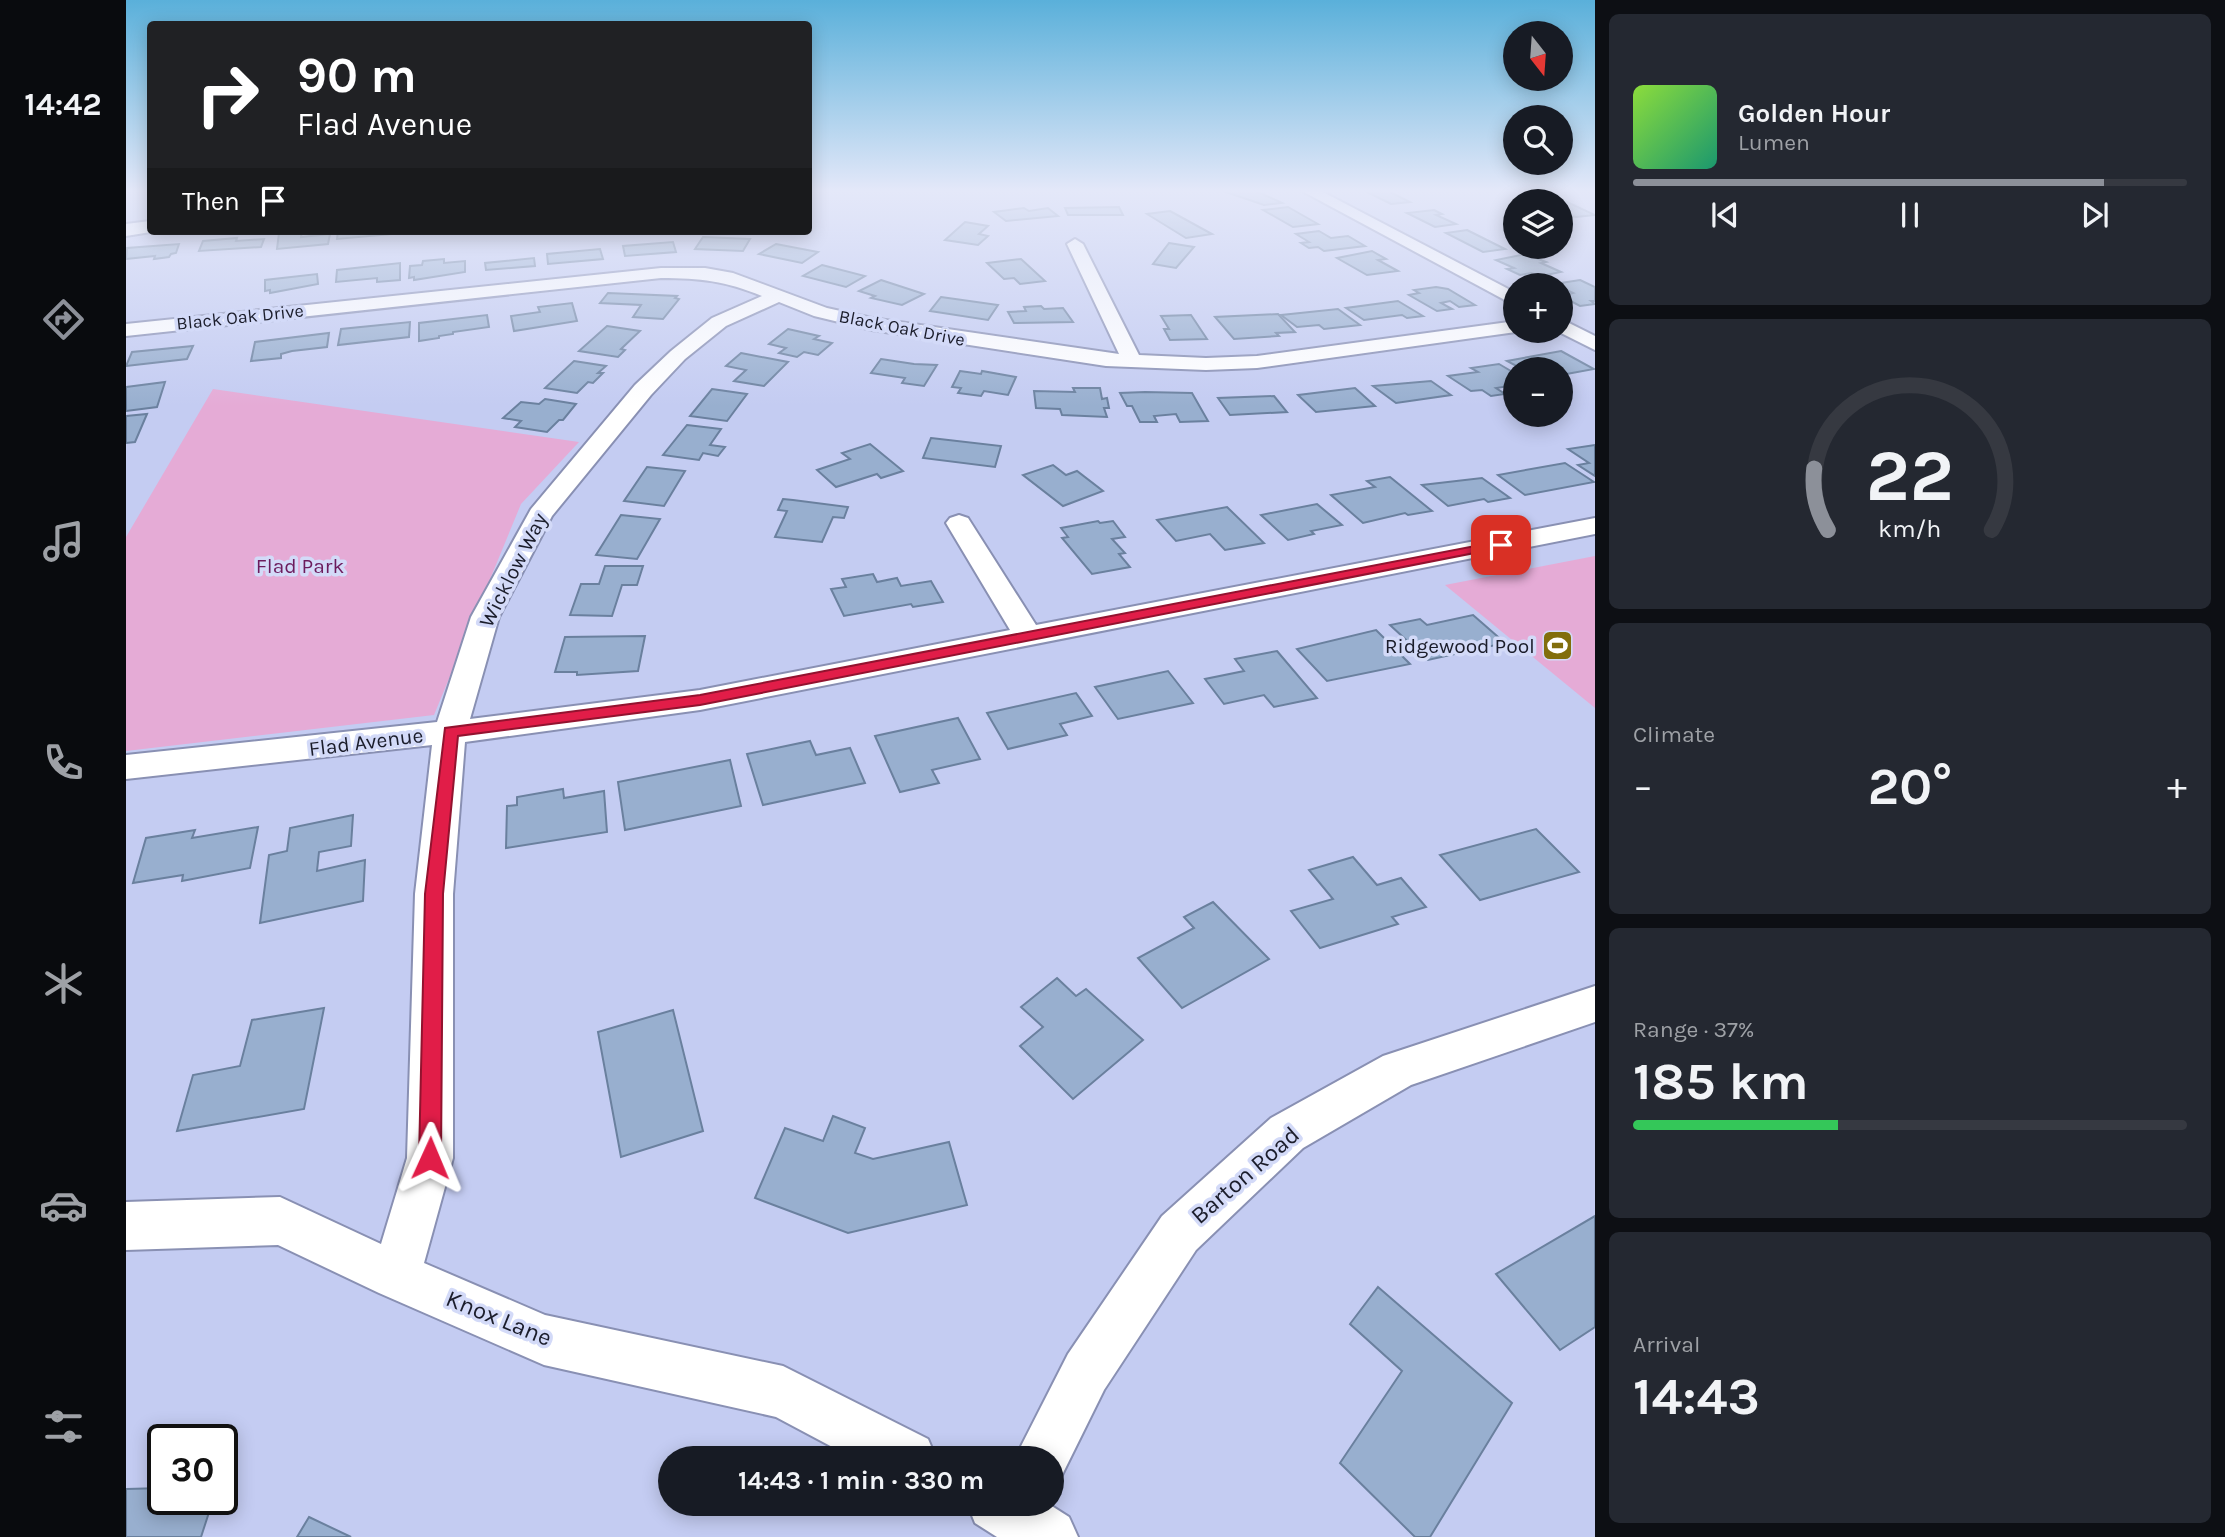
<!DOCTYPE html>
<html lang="en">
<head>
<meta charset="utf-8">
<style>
	:root { --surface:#171b24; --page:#242831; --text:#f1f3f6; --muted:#9ea1a6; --line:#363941; --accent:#8c9099 }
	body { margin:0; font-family:Karla,sans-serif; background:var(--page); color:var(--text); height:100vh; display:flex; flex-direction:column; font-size:26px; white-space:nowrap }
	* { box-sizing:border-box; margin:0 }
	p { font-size:23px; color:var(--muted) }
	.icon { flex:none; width:38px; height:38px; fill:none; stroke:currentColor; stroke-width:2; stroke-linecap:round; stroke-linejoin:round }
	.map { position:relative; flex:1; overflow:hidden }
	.details { display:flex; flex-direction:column; gap:14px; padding:14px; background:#0d0f14; width:630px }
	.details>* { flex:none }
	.banner { position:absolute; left:21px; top:21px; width:665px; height:214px; border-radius:7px; box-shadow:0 4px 18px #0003; background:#202124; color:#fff; overflow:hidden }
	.needle { width:46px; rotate:163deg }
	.buttons { position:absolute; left:1377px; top:21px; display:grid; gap:14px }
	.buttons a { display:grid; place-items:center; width:70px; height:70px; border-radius:50%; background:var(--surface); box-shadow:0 4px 18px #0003; font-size:35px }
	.speed { position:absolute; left:21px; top:1424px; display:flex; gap:14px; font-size:35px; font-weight:700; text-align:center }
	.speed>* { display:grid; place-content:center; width:91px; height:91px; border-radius:50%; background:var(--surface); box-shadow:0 4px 18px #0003; line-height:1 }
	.speed .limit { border:4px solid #111; border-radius:10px; background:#fff; color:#111 }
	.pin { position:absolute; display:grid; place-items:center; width:60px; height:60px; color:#fff; margin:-30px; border-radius:14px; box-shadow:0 4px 10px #0006 }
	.me { position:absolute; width:77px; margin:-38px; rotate:1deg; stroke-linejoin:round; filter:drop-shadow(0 0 5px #0008) }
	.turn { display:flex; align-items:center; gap:24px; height:147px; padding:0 35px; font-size:32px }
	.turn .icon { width:91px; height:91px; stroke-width:2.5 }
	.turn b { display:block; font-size:49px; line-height:60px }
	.then { display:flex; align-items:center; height:66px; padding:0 35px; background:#0003; gap:14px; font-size:26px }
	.big { font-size:52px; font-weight:700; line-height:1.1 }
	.details .widget { flex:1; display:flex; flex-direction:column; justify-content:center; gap:10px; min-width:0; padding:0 24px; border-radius:10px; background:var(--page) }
	.details .dial { align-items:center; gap:0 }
	.dial svg { height:182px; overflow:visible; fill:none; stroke:var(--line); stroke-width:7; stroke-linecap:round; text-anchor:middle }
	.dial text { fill:var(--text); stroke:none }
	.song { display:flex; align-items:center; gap:21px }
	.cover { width:84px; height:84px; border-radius:10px; background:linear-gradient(135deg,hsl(90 70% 55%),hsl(160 70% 35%)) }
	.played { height:7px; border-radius:4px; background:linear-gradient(90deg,var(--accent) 85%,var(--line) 85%) }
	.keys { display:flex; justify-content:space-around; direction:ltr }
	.heat { display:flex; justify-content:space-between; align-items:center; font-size:38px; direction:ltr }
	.charge { height:10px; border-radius:5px; background:linear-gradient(90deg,#34c759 37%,var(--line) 0) }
	.trip { position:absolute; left:532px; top:1446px; width:406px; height:70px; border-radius:35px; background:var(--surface); box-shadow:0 4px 18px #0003; font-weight:700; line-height:70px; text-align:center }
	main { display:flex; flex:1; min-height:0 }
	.tabs { display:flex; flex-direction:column; width:126px; justify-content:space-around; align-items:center; background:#090b0e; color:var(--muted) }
	.tabs .icon { width:49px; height:49px }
	.tabs .on { color:var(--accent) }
	.tabs b { font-size:32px; color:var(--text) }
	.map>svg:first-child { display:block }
	.green { fill:#e5abd6 }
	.building { fill:#98afcf; stroke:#6a809e; stroke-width:2 }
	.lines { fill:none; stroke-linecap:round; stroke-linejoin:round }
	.minor-casing { stroke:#8990b3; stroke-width:4 }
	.secondary-casing { stroke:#8990b3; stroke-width:4 }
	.minor { fill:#fff; fill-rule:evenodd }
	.secondary { fill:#fff; fill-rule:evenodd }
	.route { fill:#e11d48; stroke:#92132f; stroke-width:2 }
	.labels { text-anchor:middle; stroke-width:7; stroke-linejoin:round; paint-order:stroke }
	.far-street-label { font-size:18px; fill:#1b1d2b; stroke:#d3daf8 }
	.park-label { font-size:21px; fill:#6c1b5d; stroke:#d3daf8 }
	.street-label { font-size:21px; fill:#1b1d2b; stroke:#d3daf8 }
	.poi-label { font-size:21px; fill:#1b1d2b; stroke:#d3daf8; text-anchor:end }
	.near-street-label { font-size:24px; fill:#1b1d2b; stroke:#d3daf8 }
</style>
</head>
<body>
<main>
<nav class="tabs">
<b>14:42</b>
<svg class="icon on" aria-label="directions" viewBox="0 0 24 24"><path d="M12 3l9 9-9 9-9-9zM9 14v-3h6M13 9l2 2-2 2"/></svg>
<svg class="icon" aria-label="music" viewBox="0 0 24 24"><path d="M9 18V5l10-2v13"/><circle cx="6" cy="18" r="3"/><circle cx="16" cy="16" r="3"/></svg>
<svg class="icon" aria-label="phone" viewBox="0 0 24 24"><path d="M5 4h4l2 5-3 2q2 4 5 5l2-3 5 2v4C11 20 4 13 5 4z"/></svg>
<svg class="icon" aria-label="climate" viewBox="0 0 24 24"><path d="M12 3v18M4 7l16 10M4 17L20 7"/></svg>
<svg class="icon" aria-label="car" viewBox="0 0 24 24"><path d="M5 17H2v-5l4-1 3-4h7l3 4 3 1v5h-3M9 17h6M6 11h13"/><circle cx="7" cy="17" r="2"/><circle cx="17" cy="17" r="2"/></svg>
<svg class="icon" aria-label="filters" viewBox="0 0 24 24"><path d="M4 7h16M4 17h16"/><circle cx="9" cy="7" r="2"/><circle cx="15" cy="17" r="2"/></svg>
</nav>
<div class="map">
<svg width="1469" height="1537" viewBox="0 0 1469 1537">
	<rect width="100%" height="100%" fill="#c4ccf2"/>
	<g class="green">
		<polygon points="87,389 453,442 395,504 308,715 0,751 0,537"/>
		<polygon points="1469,556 1469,708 1319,585"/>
	</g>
	<g class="building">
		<polygon points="1097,191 1130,191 1156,203 1138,205"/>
		<polygon points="1262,191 1284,202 1265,204 1241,192"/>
		<polygon points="1435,201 1439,201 1469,215 1450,217 1435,214"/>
		<polygon points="993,207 997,215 942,215 939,208"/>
		<polygon points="1162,207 1192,224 1167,227 1137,210"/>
		<polygon points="898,208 903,211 922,208 932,216 880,221 868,212"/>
		<polygon points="1308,210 1316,214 1310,215 1330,224 1309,227 1281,213"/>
		<polygon points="1044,211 1086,234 1060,238 1021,214"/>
		<polygon points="839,222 862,226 853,234 862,236 852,245 819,240"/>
		<polygon points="1341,230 1379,249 1357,252 1320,233"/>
		<polygon points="176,231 175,237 204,234 202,244 151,249 153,233"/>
		<polygon points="212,231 265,231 265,234 211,239"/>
		<polygon points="1193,231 1205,238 1222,236 1239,246 1198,251 1192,247 1183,248 1175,243 1183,242 1170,234"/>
		<polygon points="577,237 624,239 617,251 569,249"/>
		<polygon points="111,238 110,241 138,239 135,247 73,251 77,241"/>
		<polygon points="547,242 550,252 499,256 497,246"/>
		<polygon points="1043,243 1068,247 1050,268 1027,264"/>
		<polygon points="53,244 50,253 45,254 43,257 28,259 29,256 0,259 1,248"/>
		<polygon points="650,244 692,252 676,263 633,254"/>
		<polygon points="474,249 477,259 422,264 421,254"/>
		<polygon points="1246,251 1260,259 1252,260 1272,271 1241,275 1211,258"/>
		<polygon points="1400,254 1420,262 1415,263 1435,272 1415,276 1405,273 1394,275 1381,269 1388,268 1370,260"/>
		<polygon points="408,258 409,266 360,270 359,263"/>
		<polygon points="318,259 318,263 339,261 339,272 288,280 288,277 283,278 284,266 296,265 297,261"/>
		<polygon points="895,259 919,281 894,284 888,278 878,279 861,263"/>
		<polygon points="274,263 274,280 251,282 251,278 210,282 211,270"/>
		<polygon points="696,265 739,276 720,287 677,276"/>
		<polygon points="191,274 192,284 144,293 144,290 139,291 139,280"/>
		<polygon points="755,280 798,294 776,305 745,298 749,296 733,291"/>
		<polygon points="1454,280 1469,287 1469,301 1465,301 1469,304 1454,306 1435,296 1447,293 1428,284"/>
		<polygon points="1310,287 1322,289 1349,305 1333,307 1324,301 1315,303 1326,309 1311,311 1283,295 1293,293 1288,290"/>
		<polygon points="482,293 551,296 549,298 553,299 537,319 507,317 515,305 474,303"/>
		<polygon points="815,297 872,305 862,320 804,311"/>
		<polygon points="1272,301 1297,316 1281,318 1276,315 1238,320 1220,308"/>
		<polygon points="446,303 451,321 388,331 385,316 414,312 412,307"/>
		<polygon points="915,306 918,309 937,308 947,322 888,323 882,312 900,311 898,307"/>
		<polygon points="1212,309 1234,325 1198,329 1193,325 1171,327 1155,315"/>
		<polygon points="1152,314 1169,332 1150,333 1153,336 1108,339 1089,317"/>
		<polygon points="361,315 363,327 327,332 327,334 313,336 313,338 293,341 293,323"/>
		<polygon points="1065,315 1081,339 1044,340 1038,329 1043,329 1035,316"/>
		<polygon points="284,322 283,337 212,345 215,329"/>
		<polygon points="481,326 514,331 495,349 499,350 492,357 453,351"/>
		<polygon points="662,329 693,336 688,339 706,343 692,355 678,352 671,357 653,353 660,348 643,344"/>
		<polygon points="203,333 201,347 166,351 155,354 155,358 125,361 129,342"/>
		<polygon points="67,346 61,359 0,366 6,352"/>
		<polygon points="1435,351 1468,369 1435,375 1435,369 1396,369 1381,361"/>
		<polygon points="615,353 662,362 638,386 608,381 620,370 600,366"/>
		<polygon points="755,359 788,364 811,365 798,386 776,383 779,378 745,373"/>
		<polygon points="448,361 480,366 472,373 477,373 467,383 462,382 451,393 419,388"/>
		<polygon points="1373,364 1390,374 1390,385 1370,388 1379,394 1365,396 1356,390 1345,391 1322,376 1352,372 1345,368"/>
		<polygon points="834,371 855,374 856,371 890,377 882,395 858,391 855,396 832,393 835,388 826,387"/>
		<polygon points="1305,381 1325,395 1270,403 1247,386"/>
		<polygon points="39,382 31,407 0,411 0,387"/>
		<polygon points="947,388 974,388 976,399 981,398 983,408 978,408 981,417 936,415 934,409 910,408 908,391 949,392"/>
		<polygon points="1229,388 1249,406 1190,412 1172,395"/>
		<polygon points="586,389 621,394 601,421 564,416"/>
		<polygon points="1019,392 1066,393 1082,421 1054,422 1050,414 1028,416 1031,422 1014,422 1006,406 1001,406 994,393"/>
		<polygon points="1148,396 1161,412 1104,415 1092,398"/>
		<polygon points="419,399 450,404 437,420 433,420 421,432 389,427 395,421 377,418 395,402 413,404"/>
		<polygon points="21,414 9,442 0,443 0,416"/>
		<polygon points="561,425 595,429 584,445 599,447 592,456 577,453 573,460 537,455"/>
		<polygon points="805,438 875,446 869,467 797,458"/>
		<polygon points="744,444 777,471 755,478 751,474 710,487 691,470 724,459 716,453"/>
		<polygon points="1469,445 1469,476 1452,465 1463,463 1442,449"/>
		<polygon points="1439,463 1468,482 1399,495 1372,475"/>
		<polygon points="927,465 940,475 951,471 977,491 937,506 897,475"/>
		<polygon points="521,467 559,471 538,506 498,501"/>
		<polygon points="1264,477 1306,511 1282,515 1279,513 1237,523 1205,495 1249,487 1241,481"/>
		<polygon points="1356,478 1384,498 1362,502 1358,499 1322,506 1296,485"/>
		<polygon points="657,499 667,500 722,507 718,518 707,517 696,542 649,537 661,511 652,510"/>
		<polygon points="1191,504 1216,525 1185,531 1188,534 1162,540 1135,515"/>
		<polygon points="1101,507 1138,543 1099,550 1084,534 1050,541 1031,520"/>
		<polygon points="495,515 534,519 511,559 470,555"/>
		<polygon points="972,521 974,523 987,521 999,537 986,539 999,553 993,554 1004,567 966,574 936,538 942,537 935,528"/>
		<polygon points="479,566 517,566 511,585 496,585 486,616 444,615 455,584 473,584"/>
		<polygon points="747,574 751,582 771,578 775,586 805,581 817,602 787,607 785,604 718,616 705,589 720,587 716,579"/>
		<polygon points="1347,615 1379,643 1302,660 1264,625 1294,619 1301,625"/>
		<polygon points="1250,630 1284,664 1201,681 1171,649"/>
		<polygon points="519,636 512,671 451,675 451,672 429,672 439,637"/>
		<polygon points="1151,651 1191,698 1148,707 1138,695 1098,704 1079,679 1118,671 1109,659"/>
		<polygon points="1042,671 1067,703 992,719 969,687"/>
		<polygon points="950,693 966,716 934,724 941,735 882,749 861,713"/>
		<polygon points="832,718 854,759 806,770 813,783 774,792 749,736"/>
		<polygon points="684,741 690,755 724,748 739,783 637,805 621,754"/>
		<polygon points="604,760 615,806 499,830 492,782"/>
		<polygon points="437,789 438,798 478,791 481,832 380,848 381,806 391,805 391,797"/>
		<polygon points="227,815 225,846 193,852 191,871 239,860 237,901 134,923 143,855 161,851 164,828"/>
		<polygon points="132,827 124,868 56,881 57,875 7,883 20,838 69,830 66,838"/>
		<polygon points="1410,829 1453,872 1354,900 1314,855"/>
		<polygon points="1227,857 1251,885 1275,878 1300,907 1266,917 1272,924 1194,948 1165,911 1207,899 1183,870"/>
		<polygon points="1087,902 1143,959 1056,1008 1012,958 1068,928 1058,917"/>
		<polygon points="931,978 950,996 960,989 1017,1040 947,1099 894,1046 917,1027 895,1007"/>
		<polygon points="198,1008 178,1109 51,1131 67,1075 114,1066 126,1020"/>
		<polygon points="547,1010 577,1131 495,1157 472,1032"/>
		<polygon points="707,1116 739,1128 729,1153 747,1159 823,1142 841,1205 722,1233 629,1198 659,1128 697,1141"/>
		<polygon points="1469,1216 1469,1327 1434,1350 1370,1274"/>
		<polygon points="1252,1287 1386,1403 1304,1537 1289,1537 1214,1463 1276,1371 1224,1324"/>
		<polygon points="37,1488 37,1500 87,1500 75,1537 0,1537 0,1489"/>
		<polygon points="183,1517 225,1537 171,1537"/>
	</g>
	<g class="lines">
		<defs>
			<g id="minor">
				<polygon points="1176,191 1195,191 1390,293 1390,306"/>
				<path d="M949 239 957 244 1013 355 1080 358 1131 356 1390 321V331H1397L1131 368 1080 370 980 366 746 330 688 316 653 302 600 326 559 359 525 395 426 516 373 617 344 719 574 690 884 630 820 523 824 518 833 515 842 518 910 625 1469 518V534L574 710 339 742 327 894V1158L298 1263 419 1315 657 1366 802 1439 810 1458H727L650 1417 418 1365 253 1293 152 1245 0 1250V1202L154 1197 255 1244 281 1158 289 894 306 745 0 779V755L311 722 345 617 405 509 509 385 545 351 586 318 636 296C599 281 575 278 535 278L0 336V324L535 268H579L607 273 701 308 746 318 993 354 941 244Z"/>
				<polygon points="1435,319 1469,336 1469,350 1431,331 1435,331"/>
				<polygon points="1469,986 1469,1022 1285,1085 1177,1148 1070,1250 978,1390 935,1477 926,1481 926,1458 889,1458 942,1354 1036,1216 1145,1118 1257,1056"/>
				<polygon points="841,1503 921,1503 943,1517 952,1537 871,1537 849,1523"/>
			</g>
			<polygon id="secondary" points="24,221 24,231 31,231 0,236 0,224"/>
		</defs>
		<use href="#minor" class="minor-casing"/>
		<use href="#secondary" class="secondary-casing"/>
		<use href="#minor" class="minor"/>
		<use href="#secondary" class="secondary"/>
	</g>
	<linearGradient id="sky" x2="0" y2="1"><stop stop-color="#5ab0da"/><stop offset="0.47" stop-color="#e4e8f9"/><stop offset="1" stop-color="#e4e8f9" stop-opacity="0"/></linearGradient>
	<rect width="1469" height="406" fill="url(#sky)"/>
	<polygon class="route" points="1375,541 1381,545 1379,547 574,705 332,736 317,894 315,1158 312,1165 304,1168 297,1165 293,1158 299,894 319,728 574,695"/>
	<defs>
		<symbol id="stadium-square" viewBox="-11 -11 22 22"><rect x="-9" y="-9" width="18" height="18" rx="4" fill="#826e0c" stroke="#d3daf8"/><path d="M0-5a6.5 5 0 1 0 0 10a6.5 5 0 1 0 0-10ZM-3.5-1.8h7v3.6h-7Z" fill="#fff"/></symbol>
	</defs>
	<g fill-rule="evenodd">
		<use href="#stadium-square" x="1414" y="628" width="35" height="35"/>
	</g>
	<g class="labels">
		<g class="far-street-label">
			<text transform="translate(114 317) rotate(-6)" y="6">Black Oak Drive</text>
			<text transform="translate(776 328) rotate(11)" y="6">Black Oak Drive</text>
		</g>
		<g class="park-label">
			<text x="174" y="573">Flad Park</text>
		</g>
		<g class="street-label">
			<text transform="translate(387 570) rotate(-63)" y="7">Wicklow Way</text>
			<text transform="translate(240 742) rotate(-7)" y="7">Flad Avenue</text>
		</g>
		<g class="poi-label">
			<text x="1409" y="653">Ridgewood Pool</text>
		</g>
		<g class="near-street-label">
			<text transform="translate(1119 1175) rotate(-41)" y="8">Barton Road</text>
			<text transform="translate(373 1318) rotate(22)" y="8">Knox Lane</text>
		</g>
	</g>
</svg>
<div class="buttons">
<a><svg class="needle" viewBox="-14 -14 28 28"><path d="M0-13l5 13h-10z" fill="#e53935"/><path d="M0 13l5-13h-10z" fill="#9ea1a6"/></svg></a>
<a><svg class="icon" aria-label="search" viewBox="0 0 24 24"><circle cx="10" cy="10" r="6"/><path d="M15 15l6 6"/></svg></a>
<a><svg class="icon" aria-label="layers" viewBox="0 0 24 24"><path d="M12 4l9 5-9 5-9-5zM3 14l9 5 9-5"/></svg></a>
<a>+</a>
<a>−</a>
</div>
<div class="speed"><div class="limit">30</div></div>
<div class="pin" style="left:1375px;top:545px;background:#d93025"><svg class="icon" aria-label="arrive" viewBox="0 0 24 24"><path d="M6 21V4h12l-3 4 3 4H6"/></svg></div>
<svg class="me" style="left:304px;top:1158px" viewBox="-20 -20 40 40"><path d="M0-17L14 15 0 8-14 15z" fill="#e11d48" stroke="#fff" stroke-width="4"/></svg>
<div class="trip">14:43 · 1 min · 330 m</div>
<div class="banner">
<div class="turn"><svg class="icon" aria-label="right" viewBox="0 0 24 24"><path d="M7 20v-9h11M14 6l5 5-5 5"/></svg><div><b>90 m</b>Flad Avenue</div></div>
<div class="then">Then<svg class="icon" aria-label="arrive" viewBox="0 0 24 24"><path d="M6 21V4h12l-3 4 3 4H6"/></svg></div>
</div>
</div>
<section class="details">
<div class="widget">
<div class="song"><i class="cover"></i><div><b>Golden Hour</b><p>Lumen</p></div></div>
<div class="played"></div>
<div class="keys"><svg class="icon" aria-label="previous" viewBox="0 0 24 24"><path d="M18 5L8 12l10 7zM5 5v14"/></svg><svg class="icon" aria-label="pause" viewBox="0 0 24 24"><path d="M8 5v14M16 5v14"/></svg><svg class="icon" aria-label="next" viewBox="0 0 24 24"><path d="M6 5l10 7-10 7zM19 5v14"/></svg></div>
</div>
<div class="widget dial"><svg viewBox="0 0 100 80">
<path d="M14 69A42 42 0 1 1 86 69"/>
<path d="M14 69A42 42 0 0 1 8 42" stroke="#8c9099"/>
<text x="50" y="56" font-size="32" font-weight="700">22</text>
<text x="50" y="72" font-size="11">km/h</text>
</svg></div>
<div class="widget"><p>Climate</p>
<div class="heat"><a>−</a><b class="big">20°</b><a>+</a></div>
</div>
<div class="widget"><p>Range · 37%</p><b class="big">185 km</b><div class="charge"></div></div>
<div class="widget"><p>Arrival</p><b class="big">14:43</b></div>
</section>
</main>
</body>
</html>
